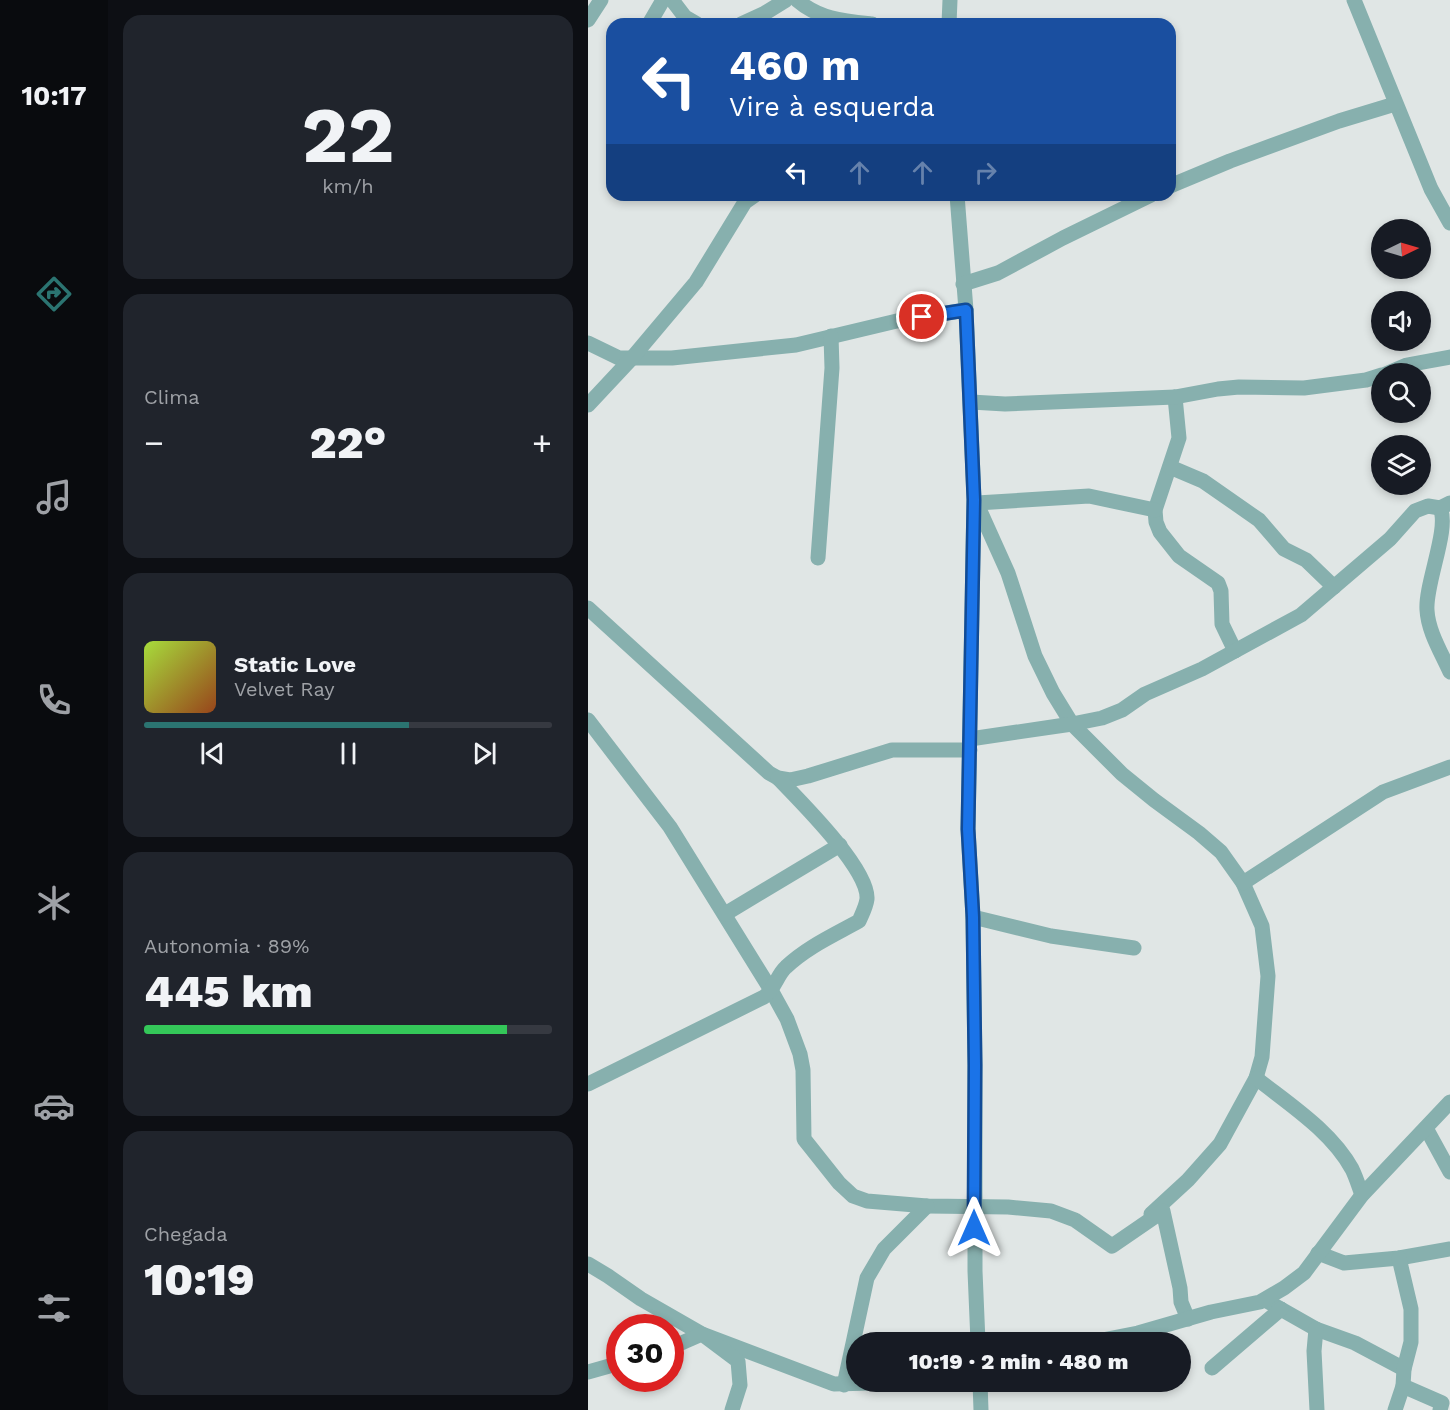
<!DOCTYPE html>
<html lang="pt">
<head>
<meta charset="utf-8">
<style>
	:root { --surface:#171b24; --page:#20242c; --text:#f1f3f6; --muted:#9ea1a6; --line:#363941; --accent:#2b7471 }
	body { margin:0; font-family:"Work Sans",sans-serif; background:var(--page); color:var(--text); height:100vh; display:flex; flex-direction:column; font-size:22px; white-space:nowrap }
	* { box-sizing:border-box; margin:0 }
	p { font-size:20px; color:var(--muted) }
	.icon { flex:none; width:33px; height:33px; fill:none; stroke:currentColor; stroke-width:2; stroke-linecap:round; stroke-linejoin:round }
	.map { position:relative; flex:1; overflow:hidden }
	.sheet { display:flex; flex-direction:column; gap:15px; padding:15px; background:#0d0f14; width:480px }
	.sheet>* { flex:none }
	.top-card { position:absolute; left:18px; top:18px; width:570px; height:183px; border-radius:18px; box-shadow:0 3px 9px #0003; background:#1a4fa0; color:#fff; overflow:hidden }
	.needle { width:39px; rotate:85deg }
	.tools { position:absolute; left:783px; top:219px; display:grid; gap:12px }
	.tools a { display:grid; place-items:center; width:60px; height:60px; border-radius:50%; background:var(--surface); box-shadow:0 3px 9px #0003; font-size:30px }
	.speed { position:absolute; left:18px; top:1314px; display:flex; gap:12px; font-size:30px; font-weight:700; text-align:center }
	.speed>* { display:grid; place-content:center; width:78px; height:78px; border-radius:50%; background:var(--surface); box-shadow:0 3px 9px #0003; line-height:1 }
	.speed .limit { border:9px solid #d22; background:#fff; color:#111 }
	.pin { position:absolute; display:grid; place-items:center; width:51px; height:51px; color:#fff; margin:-26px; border:3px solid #fff; border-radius:50%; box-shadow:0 2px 6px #0007 }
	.me { position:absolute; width:66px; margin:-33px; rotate:0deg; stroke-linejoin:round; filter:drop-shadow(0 0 4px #0008) }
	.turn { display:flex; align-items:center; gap:21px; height:126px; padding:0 24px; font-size:27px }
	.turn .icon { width:78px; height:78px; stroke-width:2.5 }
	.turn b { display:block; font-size:42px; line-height:51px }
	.lanes { display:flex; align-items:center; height:57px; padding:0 24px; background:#0003; justify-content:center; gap:30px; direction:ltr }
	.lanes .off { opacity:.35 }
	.big { font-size:45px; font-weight:800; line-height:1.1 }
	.sheet .card { flex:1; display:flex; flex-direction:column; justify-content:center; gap:9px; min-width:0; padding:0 21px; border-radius:18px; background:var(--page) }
	.sheet .dial { align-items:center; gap:0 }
	.dial b { font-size:78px; line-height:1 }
	.song { display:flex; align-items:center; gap:18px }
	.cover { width:72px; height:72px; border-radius:9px; background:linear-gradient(135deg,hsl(80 70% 55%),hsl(20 70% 35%)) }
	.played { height:6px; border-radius:3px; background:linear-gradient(90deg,var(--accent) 65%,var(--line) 65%) }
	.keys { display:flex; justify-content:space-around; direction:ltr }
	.heat { display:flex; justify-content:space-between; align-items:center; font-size:33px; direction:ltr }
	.charge { height:9px; border-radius:4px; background:linear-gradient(90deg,#34c759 89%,var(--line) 0) }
	.trip { position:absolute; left:258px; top:1332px; width:345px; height:60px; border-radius:30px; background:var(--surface); box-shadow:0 3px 9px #0003; font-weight:800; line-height:60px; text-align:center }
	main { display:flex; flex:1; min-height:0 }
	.tab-bar { display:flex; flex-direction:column; width:108px; justify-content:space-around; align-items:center; background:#090b0e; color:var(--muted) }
	.tab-bar .icon { width:42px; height:42px }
	.tab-bar .on { color:var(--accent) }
	.tab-bar b { font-size:27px; color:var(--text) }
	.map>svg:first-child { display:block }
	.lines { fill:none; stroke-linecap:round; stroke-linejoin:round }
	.minor { stroke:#87b0ae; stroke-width:15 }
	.route-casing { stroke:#114b97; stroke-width:15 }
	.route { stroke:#1a73e8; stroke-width:10 }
</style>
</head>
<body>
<main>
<nav class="tab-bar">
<b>10:17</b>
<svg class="icon on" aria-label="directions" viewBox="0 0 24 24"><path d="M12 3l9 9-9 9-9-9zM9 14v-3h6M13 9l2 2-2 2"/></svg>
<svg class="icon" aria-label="music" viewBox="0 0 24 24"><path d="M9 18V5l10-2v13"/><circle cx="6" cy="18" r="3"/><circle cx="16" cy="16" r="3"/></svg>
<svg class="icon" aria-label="phone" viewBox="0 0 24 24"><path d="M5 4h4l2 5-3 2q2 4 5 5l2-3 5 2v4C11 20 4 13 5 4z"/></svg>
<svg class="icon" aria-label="climate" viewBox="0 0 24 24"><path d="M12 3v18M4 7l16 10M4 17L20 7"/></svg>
<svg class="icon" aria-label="car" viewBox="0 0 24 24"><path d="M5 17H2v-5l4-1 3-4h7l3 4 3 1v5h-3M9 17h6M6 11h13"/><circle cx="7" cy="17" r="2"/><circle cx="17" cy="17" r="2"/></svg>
<svg class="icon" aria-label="filters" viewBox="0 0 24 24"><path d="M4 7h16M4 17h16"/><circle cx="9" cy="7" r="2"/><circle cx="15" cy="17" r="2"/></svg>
</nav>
<section class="sheet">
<div class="card dial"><b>22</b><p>km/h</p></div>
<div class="card"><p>Clima</p>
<div class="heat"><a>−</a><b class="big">22°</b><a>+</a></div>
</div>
<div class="card">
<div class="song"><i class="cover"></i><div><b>Static Love</b><p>Velvet Ray</p></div></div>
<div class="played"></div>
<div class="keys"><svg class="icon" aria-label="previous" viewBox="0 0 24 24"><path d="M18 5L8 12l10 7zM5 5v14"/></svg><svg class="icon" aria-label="pause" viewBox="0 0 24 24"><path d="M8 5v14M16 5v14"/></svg><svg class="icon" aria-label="next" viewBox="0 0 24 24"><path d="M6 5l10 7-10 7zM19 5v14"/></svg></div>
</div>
<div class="card"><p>Autonomia · 89%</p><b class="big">445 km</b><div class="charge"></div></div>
<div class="card"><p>Chegada</p><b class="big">10:19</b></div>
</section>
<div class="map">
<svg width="862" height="1410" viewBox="0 0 862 1410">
	<rect width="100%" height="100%" fill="#e0e6e5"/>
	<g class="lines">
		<g class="minor">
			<polyline points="84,0 97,17 109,24"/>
			<path d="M209 0C231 19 255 21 284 24"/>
			<polyline points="766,0 843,189 862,223"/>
			<polyline points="0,20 13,0"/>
			<polyline points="61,24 75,0"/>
			<polyline points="153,24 177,13 198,0"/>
			<polyline points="361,24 362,0"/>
			<polyline points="582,186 642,161 751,121 807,104"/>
			<polyline points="369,195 378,310 386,499 380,829 385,917 387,1065 387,1271 390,1342"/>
			<polyline points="375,284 410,273 475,238 563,195"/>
			<polyline points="0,343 31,358 84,358 208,345 313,320 378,310"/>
			<polyline points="798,374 819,365 862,357"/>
			<polyline points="587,397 591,438 567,510 568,522 572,532 591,556 630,583 633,591 634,624 647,651"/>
			<polyline points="383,402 417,404 587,397 630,389 651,387 716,388 778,380 794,375"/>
			<polyline points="0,405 44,358 108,282 157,202 167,195"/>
			<polyline points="582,467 615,481 671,520 696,549 718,560 746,587"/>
			<polyline points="388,502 420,573 447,656 465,693 484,724 534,774 566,800 611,833 633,852 655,883 674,926 680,976 674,1057 668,1078 632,1144 600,1180 563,1214"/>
			<polyline points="389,503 501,496 567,510"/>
			<path d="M852 508C862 528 837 584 839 610 840 631 853 652 862 672"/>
			<polyline points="230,558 244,368 243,336"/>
			<polyline points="0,608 181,773 190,778 202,780 220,776 304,750 382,750"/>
			<polyline points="0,720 82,827 183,990 199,1019 212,1054 215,1070 216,1139 251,1183 265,1196 279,1201 339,1206 420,1207 463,1211 487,1220 524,1246 575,1211 592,1288 593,1302 600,1319"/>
			<polyline points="382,739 484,724 514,718 534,710 557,694 614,669 713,615 802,539 827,511 840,506 852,508 862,503"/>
			<polyline points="655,883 795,792 862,767"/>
			<polyline points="137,914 252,845"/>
			<polyline points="385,917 463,936 546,948"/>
			<path d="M668 1078C702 1105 743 1131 764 1169 768 1177 771 1187 774 1195"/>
			<path d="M0 1084 176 997C187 989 189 975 198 967 219 947 246 935 271 921 274 914 278 907 279 899 281 869 212 801 190 778"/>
			<polyline points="838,1128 862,1172"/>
			<polyline points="730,1253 756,1263 811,1258 862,1249"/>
			<polyline points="0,1264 20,1276 53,1299 114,1334 246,1384 322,1382"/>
			<polyline points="677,1300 728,1329 767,1343 816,1369"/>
			<polyline points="728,1329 726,1351 729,1410"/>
			<polyline points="504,1342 550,1333 623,1312 672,1302 696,1288 716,1273 774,1195 862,1102"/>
			<polyline points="82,1348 114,1334 150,1361 152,1385 144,1410"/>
			<polyline points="624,1368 693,1309"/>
			<polyline points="0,1372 32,1363"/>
			<polyline points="392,1382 393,1410"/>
			<polyline points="256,1385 279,1278 296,1249 339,1206"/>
			<polyline points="815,1386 854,1403 852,1410"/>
			<polyline points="807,1410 815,1386 816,1369 823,1342 823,1309 811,1258"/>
		</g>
	</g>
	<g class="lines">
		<defs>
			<polyline id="route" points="334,317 378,310 386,500 380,829 385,917 387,1065 386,1228"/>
		</defs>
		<use href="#route" class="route-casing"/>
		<use href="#route" class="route"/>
	</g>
</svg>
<div class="tools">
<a><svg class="needle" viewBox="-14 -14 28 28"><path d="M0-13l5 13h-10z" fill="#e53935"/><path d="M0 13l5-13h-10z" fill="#9ea1a6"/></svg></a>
<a><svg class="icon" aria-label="sound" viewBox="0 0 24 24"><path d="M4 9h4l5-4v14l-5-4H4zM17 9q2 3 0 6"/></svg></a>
<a><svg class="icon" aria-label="search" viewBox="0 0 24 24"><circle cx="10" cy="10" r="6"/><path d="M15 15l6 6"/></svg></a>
<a><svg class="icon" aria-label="layers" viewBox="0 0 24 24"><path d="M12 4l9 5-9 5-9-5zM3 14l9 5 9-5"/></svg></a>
</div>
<div class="speed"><div class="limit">30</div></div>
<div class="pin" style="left:334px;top:317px;background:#d93025"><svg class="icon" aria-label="arrive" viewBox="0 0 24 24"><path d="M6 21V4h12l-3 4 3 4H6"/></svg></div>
<svg class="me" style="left:386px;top:1228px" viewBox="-20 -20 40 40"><path d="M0-17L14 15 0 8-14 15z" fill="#1a73e8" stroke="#fff" stroke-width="4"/></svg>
<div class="trip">10:19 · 2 min · 480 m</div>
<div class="top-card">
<div class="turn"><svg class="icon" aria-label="left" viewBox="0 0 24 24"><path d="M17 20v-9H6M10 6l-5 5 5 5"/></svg><div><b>460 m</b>Vire à esquerda</div></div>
<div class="lanes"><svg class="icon" aria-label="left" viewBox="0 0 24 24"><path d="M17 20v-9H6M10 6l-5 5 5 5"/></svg><svg class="icon off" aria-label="ahead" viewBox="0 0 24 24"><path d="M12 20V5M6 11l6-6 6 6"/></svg><svg class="icon off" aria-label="ahead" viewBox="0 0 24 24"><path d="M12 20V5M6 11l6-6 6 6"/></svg><svg class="icon off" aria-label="right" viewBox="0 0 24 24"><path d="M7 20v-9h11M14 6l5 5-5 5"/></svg></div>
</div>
</div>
</main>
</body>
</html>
